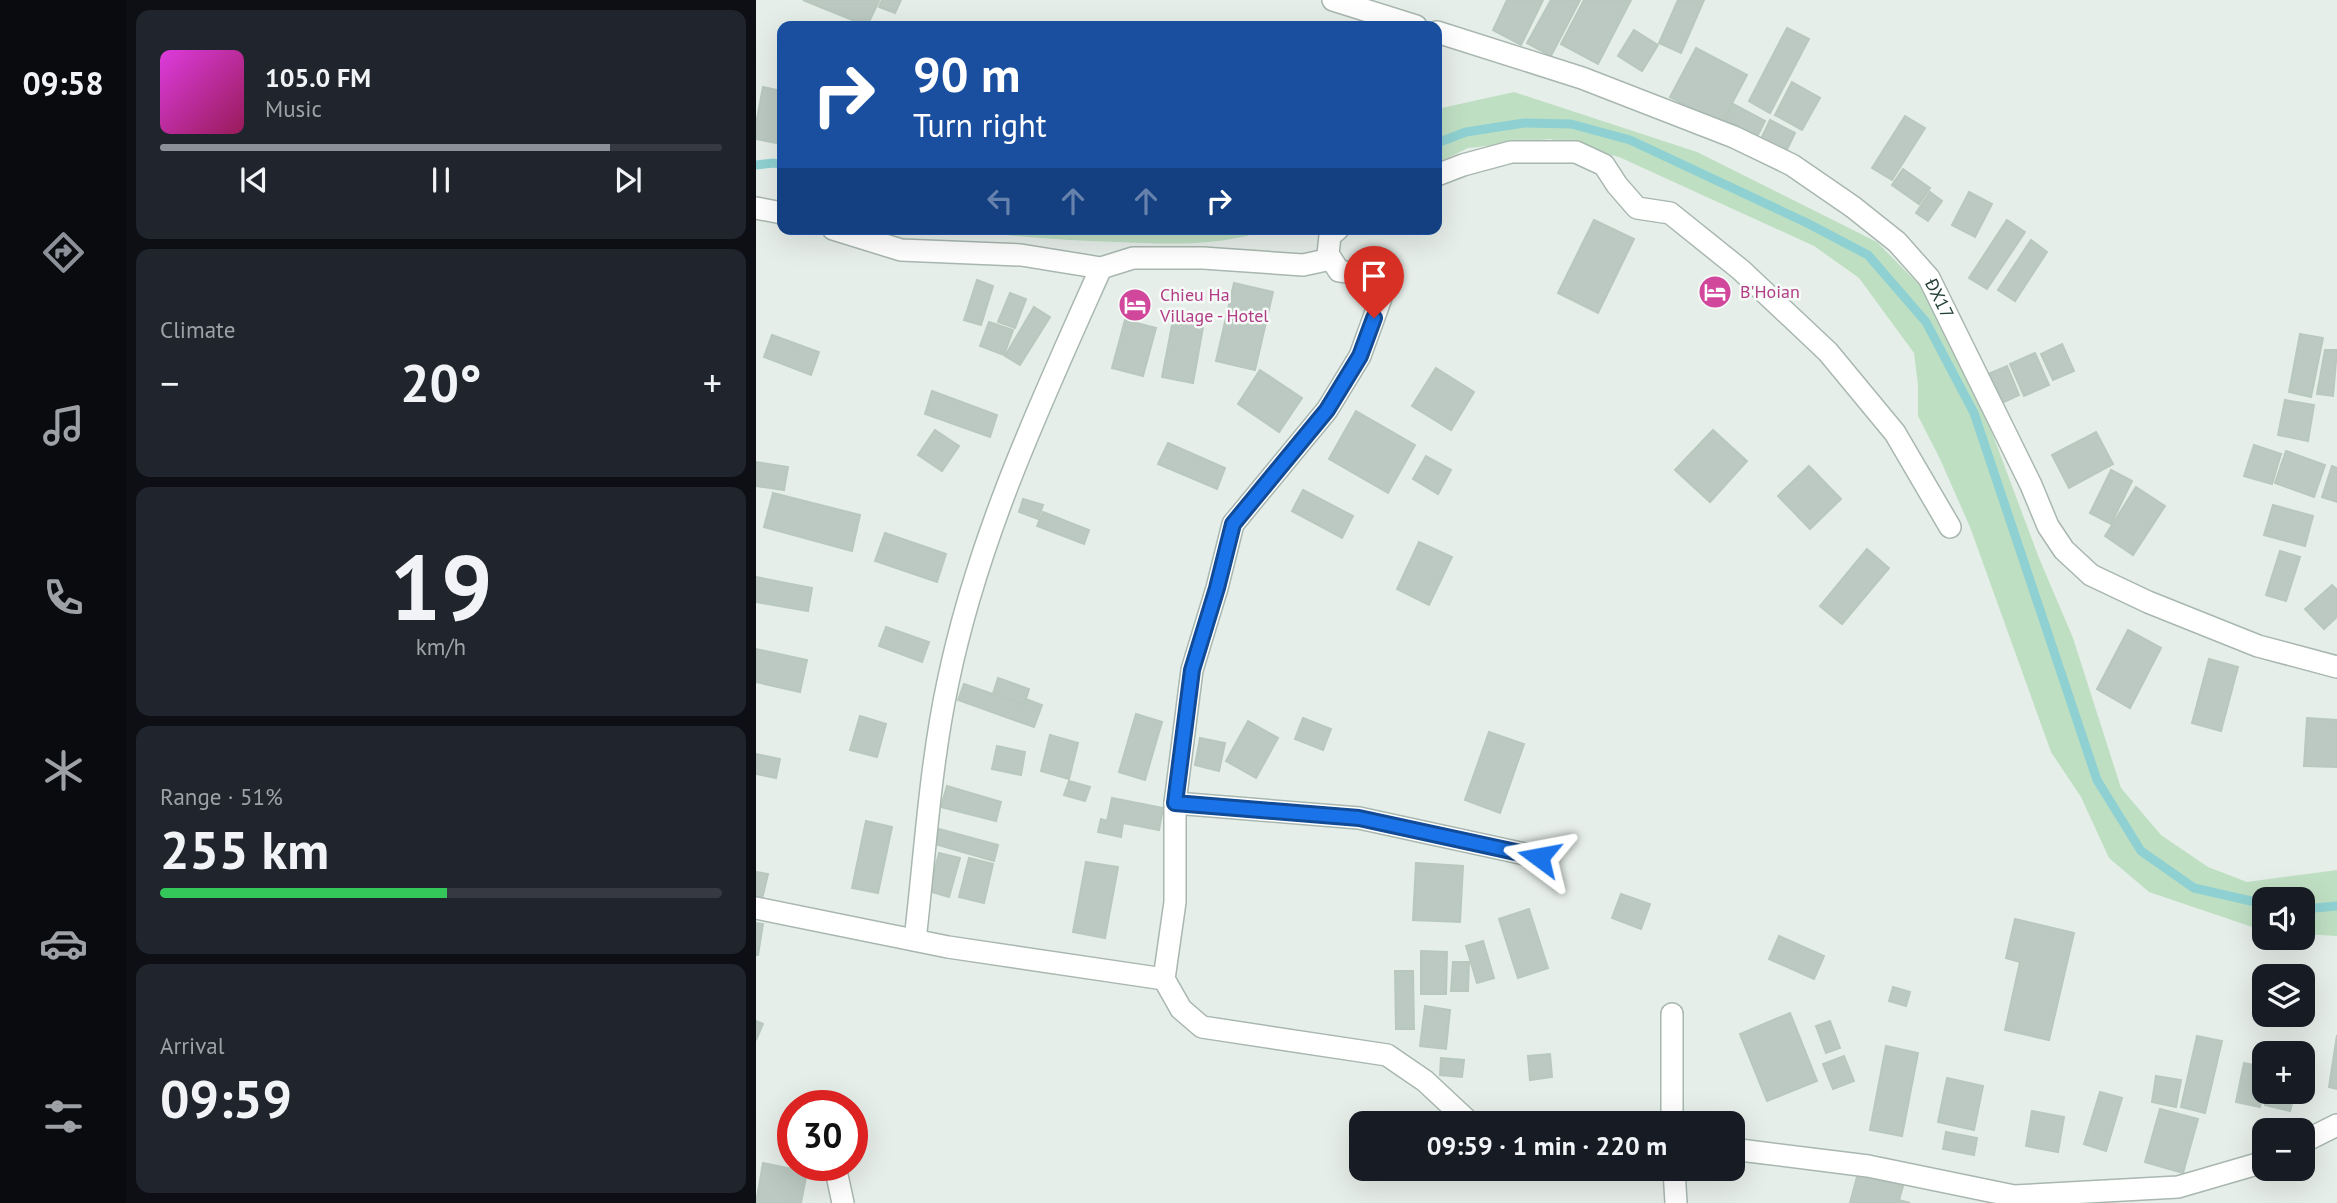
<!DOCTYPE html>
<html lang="en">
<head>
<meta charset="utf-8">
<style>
	:root { --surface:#171b24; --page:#20242c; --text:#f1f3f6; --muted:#9ea1a6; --line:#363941; --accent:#8c9099 }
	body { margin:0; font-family:"PT Sans",sans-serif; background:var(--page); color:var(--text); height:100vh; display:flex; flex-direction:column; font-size:26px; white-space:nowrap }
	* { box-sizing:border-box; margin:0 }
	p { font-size:23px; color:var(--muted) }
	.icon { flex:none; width:38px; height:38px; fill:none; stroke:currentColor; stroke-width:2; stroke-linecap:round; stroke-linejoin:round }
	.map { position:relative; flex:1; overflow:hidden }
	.panel { display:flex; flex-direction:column; gap:10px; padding:10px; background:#0d0f14; width:630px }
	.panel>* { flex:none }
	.hud { position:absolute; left:21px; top:21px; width:665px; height:214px; border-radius:14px; box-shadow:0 7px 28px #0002; background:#1a4fa0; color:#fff; overflow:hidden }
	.controls { position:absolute; left:1496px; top:887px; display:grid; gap:14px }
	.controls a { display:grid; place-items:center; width:63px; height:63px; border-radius:14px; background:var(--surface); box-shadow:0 7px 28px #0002; font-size:35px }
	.speed { position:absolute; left:21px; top:1090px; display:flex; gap:14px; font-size:35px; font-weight:700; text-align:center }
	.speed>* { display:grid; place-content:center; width:91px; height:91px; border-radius:50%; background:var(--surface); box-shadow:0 7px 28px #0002; line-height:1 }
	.speed .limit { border:10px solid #d22; background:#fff; color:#111 }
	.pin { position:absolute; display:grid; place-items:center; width:60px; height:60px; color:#fff; margin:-72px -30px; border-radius:50% 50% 50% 0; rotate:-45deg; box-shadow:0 0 7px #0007 }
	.pin .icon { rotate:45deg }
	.me { position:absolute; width:77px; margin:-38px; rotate:283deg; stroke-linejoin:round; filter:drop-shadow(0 0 5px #0008) }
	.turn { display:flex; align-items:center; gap:24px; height:147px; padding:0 21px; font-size:32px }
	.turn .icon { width:91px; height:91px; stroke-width:2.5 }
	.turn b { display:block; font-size:49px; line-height:60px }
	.lanes { display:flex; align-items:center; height:66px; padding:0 21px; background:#0003; justify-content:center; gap:35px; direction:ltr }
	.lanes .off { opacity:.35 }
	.big { font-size:52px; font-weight:700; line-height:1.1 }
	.panel .card { flex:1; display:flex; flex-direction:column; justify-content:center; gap:10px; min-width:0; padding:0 24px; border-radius:14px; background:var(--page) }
	.panel .dial { align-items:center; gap:0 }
	.dial b { font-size:91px; line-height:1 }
	.song { display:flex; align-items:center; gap:21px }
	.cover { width:84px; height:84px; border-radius:10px; background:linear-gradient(135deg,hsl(300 70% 55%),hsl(330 70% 35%)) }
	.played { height:7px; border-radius:4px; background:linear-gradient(90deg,var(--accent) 80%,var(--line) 80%) }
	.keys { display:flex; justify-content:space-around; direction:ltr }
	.heat { display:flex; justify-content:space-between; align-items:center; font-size:38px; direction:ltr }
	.charge { height:10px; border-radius:5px; background:linear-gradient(90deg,#34c759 51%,var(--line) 0) }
	.trip { position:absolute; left:593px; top:1111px; width:396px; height:70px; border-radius:14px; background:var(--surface); box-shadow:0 7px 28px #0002; font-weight:700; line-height:70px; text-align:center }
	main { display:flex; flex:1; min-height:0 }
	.tabs { display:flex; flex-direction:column; width:126px; justify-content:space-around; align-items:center; background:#090b0e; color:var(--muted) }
	.tabs .icon { width:49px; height:49px }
	.tabs .current { color:var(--accent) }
	.tabs b { font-size:32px; color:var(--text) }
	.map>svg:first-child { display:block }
	.green { fill:#bfdfc3 }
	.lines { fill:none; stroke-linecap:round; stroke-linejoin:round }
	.stream { stroke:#8fd1d2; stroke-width:9 }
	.building { fill:#bbc9c2; stroke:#b8c8bf; stroke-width:2 }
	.minor-casing { stroke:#a8b7af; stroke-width:24 }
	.minor { stroke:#fff; stroke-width:21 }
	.route-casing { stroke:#114b97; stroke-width:18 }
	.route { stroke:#1a73e8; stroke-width:12 }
	.labels { text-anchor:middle; stroke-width:5; stroke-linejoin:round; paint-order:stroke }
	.hotel-label { font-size:18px; fill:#b23c85; stroke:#f6fbf8; text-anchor:start }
	.street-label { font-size:18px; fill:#244135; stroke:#f6fbf8 }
</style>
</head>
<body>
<main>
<nav class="tabs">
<b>09:58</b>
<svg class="icon current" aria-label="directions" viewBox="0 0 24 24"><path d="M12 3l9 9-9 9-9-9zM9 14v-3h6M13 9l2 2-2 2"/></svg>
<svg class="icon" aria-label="music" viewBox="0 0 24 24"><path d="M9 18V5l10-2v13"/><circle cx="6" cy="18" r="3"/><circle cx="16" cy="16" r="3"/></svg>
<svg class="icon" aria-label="phone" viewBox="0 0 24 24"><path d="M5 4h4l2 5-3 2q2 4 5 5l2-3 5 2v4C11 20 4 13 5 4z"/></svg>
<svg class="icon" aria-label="climate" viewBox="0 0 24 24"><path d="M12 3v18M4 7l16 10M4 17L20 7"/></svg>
<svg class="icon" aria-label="car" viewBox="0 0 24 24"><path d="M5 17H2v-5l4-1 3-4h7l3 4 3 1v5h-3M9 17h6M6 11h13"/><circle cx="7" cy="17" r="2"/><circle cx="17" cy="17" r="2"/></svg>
<svg class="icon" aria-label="filters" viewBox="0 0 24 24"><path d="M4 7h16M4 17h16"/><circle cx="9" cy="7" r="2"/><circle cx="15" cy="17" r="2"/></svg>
</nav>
<section class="panel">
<div class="card">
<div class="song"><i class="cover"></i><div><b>105.0 FM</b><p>Music</p></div></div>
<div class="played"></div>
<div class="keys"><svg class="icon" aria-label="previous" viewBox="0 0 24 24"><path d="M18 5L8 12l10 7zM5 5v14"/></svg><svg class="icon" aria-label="pause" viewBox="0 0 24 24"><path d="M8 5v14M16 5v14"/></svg><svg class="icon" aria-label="next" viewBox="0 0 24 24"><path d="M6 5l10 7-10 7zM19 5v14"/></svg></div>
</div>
<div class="card"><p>Climate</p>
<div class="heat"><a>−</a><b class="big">20°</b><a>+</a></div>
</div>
<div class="card dial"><b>19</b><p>km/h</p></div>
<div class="card"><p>Range · 51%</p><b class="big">255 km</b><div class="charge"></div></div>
<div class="card"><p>Arrival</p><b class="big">09:59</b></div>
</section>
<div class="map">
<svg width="1581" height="1203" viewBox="0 0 1581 1203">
	<rect width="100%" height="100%" fill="#e6eee9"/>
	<g class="green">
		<polygon points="758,92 941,152 1121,242 1169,291 1211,366 1283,558 1317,638 1365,788 1405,835 1452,867 1491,882 1581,870 1581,936 1547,934 1547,900 1508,900 1508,931 1393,892 1353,858 1325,797 1295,752 1214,527 1184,459 1162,416 1162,385 1158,353 1103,278 1058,246 863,157 794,139 712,148 681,163 681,109"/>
		<path d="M194 229H514C464 247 412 244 360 242 304 240 250 236 194 229Z"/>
	</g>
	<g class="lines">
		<g class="stream">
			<polyline points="681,143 710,132 768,123 815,124 874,140 1051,223 1112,255 1170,322 1218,413 1341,780 1385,851 1438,888 1508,904"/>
			<polyline points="0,165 18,163 26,165"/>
			<polyline points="1547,909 1581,906"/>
		</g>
	</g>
	<g class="building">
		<polygon points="47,0 121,0 123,1 111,26"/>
		<polygon points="126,0 145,0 139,13 123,7"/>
		<polygon points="751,0 787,0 765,45 737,30"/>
		<polygon points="795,0 824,0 795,56 771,43"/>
		<polygon points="828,0 875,0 842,64 805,44"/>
		<polygon points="922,0 948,0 925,53 903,43"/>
		<polygon points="1031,28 1053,39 1014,113 993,101"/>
		<polygon points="878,30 902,45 886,71 862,56"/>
		<polygon points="940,48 991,75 965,124 914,97"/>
		<polygon points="1036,82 1064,98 1046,130 1019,115"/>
		<polygon points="7,87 26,91 26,144 0,139 0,124"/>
		<polygon points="977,104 1009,121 999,141 967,124"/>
		<polygon points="1149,116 1169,128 1136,180 1116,168"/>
		<polygon points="1014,120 1039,133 1028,156 1003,143"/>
		<polygon points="1147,169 1174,188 1163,204 1136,185"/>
		<polygon points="1174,192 1186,201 1172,221 1160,213"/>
		<polygon points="1213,192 1236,204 1219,237 1196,225"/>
		<polygon points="838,220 878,239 842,313 802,293"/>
		<polygon points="1251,220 1269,232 1231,289 1213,278"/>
		<polygon points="1275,240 1291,252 1259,301 1242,290"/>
		<polygon points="221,280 237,286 225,325 208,320"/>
		<polygon points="478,283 517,292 499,370 460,361"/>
		<polygon points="254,293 270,299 259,328 242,322"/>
		<polygon points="278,307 294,317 264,365 249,356"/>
		<polygon points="419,310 449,316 437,383 406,377"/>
		<polygon points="369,320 400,328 387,376 356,368"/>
		<polygon points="233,322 257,330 248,355 224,346"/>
		<polygon points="1544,334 1567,338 1555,397 1533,392"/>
		<polygon points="16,335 63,352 55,375 8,357"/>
		<polygon points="1306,344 1318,371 1297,380 1285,354"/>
		<polygon points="1569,350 1581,350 1577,396 1561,394"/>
		<polygon points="1279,353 1293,385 1268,396 1254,364"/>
		<polygon points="1251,366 1263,395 1244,404 1232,374"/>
		<polygon points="680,368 718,392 695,430 656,406"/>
		<polygon points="504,370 546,398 523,432 482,404"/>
		<polygon points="176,391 241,415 234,437 169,414"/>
		<polygon points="1529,400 1558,405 1552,441 1522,435"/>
		<polygon points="600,411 659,445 632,493 573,459"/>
		<polygon points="179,430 203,446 186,471 162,455"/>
		<polygon points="957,430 991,461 954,502 919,470"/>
		<polygon points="1340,432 1357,464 1313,488 1296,455"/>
		<polygon points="412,443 469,468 461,489 402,464"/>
		<polygon points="1498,445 1525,454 1516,484 1488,476"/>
		<polygon points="1530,451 1569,465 1558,497 1519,483"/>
		<polygon points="670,456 695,470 682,494 657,479"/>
		<polygon points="0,462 32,467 28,490 0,486"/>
		<polygon points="1053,466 1085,499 1054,529 1022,496"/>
		<polygon points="1576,466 1581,468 1581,502 1566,497"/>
		<polygon points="1355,470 1376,481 1355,524 1334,513"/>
		<polygon points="1380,487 1409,506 1377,555 1349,536"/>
		<polygon points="547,490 597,516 586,538 536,511"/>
		<polygon points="17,493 104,515 96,551 8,527"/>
		<polygon points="267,499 287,505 282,519 263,512"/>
		<polygon points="1517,505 1557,516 1549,546 1508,535"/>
		<polygon points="287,512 333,530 328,544 281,526"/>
		<polygon points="129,533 190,554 181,582 119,561"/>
		<polygon points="663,542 696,557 673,605 641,589"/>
		<polygon points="1111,549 1133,568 1086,624 1064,606"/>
		<polygon points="1524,551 1544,557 1530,601 1510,595"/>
		<polygon points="0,577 56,588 52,611 0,602"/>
		<polygon points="1576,585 1581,590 1581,617 1568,629 1549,609"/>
		<polygon points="130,627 173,642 166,662 123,646"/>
		<polygon points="1372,630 1405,648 1374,708 1341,689"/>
		<polygon points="0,649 51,660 44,692 0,682"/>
		<polygon points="1453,659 1482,667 1465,731 1436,723"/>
		<polygon points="242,678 273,689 268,705 237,694"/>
		<polygon points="208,684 268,705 270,699 286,705 278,727 202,700"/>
		<polygon points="380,714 406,722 389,780 363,772"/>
		<polygon points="104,716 130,724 121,757 94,750"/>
		<polygon points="547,718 575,729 567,750 539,739"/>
		<polygon points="1551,718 1581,720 1581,767 1548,766"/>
		<polygon points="492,721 522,738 500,778 470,761"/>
		<polygon points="733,732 768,744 744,813 709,800"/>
		<polygon points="294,735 322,743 313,779 285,771"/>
		<polygon points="444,738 469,743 463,771 439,765"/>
		<polygon points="241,746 269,752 265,775 236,769"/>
		<polygon points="0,754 24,759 20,778 0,774"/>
		<polygon points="313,781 334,787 329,801 308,795"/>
		<polygon points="191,786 245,802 240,821 185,807"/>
		<polygon points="356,798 407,808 403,830 367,823 365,837 342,832 345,819 351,821"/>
		<polygon points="110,821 136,827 122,893 96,888"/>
		<polygon points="183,829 242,845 238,861 179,844"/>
		<polygon points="183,853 204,858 193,897 173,891"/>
		<polygon points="213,858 237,864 228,903 203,897"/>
		<polygon points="330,862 362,867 349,938 317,932"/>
		<polygon points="660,863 707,866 704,922 657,920"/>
		<polygon points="0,872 12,874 6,899 0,897"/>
		<polygon points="865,894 894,904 885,929 856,918"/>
		<polygon points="773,909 792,968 762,978 743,919"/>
		<polygon points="1259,919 1318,933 1293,1040 1249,1030 1264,962 1250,958"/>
		<polygon points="0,923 7,924 2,955 0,955"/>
		<polygon points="1023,936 1068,956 1058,979 1013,959"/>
		<polygon points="727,941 738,978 721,983 710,946"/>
		<polygon points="665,951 691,952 690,994 665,994"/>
		<polygon points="697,962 713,962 712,991 695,991"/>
		<polygon points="639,971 657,971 658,1029 640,1029"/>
		<polygon points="1137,987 1154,992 1150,1006 1133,1001"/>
		<polygon points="669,1006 694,1010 690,1049 664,1046"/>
		<polygon points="1034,1013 1061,1081 1011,1101 984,1034"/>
		<polygon points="0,1021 7,1024 0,1040"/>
		<polygon points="1074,1021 1084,1048 1070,1053 1060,1026"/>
		<polygon points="1581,1035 1581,1089 1573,1087"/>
		<polygon points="1441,1036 1466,1041 1449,1113 1425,1107"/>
		<polygon points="1130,1046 1162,1053 1146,1136 1114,1130"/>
		<polygon points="1522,1046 1548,1052 1547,1058 1547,1054 1521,1054"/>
		<polygon points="794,1054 796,1077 774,1080 772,1056"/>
		<polygon points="1088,1056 1098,1081 1077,1089 1067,1064"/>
		<polygon points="685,1058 708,1060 706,1077 684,1075"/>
		<polygon points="1488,1063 1508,1067 1508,1085 1504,1107 1480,1102"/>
		<polygon points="1400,1076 1425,1080 1420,1107 1396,1102"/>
		<polygon points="1191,1078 1227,1086 1218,1130 1182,1122"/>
		<polygon points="1344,1092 1366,1098 1350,1151 1328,1144"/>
		<polygon points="1512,1092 1539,1092 1534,1111 1509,1105"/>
		<polygon points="1404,1109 1442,1119 1427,1173 1389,1162"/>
		<polygon points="1276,1111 1308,1117 1302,1152 1270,1146"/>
		<polygon points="1190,1132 1221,1138 1218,1155 1187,1149"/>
		<polygon points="7,1163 51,1172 45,1203 0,1203"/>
		<polygon points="1102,1173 1147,1186 1143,1200 1154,1203 1094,1203"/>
	</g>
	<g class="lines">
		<defs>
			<g id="minor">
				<polyline points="577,0 660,26"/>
				<path id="s1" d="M681 32 826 78 978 137 1036 165 1097 207 1141 242 1173 278 1275 485 1292 526 1308 550 1335 575 1392 602 1502 646 1581 667"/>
				<polyline points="681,175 707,165 755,152 820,152 848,165 861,185 881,208 914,213 985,270 1072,352 1139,433 1194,527"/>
				<polyline points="0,208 26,213"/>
				<polyline points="77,229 145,250 265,255 345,268 377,258 447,258 547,265 575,259"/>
				<polyline points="582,229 574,236 572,254 583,271 614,276 622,286 625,298 604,356 571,410 477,524 461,588 436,670 419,803 419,902 408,979 425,1009 446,1027 631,1055 669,1081 715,1124"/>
				<polyline points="419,803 603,818 783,857"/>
				<polyline points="0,908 192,947 408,979"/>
				<path d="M159 940C169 855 174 766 192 682 222 537 285 402 345 268"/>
				<polyline points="916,1014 916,1124"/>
				<polyline points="1547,1142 1581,1125"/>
				<polyline points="976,1149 1112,1166 1258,1196 1422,1187 1508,1162"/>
				<polyline points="79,1166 87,1203"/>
				<polyline points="918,1169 920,1203"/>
			</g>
		</defs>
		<use href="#minor" class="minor-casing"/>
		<use href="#minor" class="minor"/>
	</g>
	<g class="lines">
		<defs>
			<polyline id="route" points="618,318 604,356 571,410 477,524 461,588 436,670 419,803 603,818 783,857"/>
		</defs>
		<use href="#route" class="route-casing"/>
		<use href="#route" class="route"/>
	</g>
	<defs>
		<symbol id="hotel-disc" viewBox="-11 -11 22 22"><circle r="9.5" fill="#d1479c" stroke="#f6fbf8"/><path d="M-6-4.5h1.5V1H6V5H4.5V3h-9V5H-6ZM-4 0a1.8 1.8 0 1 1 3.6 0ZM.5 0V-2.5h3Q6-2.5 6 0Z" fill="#fff"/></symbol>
	</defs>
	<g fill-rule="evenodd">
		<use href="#hotel-disc" x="940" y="273" width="38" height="38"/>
		<use href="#hotel-disc" x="360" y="286" width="38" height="38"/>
	</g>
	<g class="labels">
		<g class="hotel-label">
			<text x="984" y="298">B'Hoian</text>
			<text x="404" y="301">Chieu Ha<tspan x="404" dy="21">Village - Hotel</tspan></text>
		</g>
		<g class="street-label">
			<text dy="6" stroke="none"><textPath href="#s1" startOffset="581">ĐX17</textPath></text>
		</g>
	</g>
</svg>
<div class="controls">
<a><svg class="icon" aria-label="sound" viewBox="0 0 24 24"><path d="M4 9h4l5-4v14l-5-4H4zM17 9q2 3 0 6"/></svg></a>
<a><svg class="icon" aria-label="layers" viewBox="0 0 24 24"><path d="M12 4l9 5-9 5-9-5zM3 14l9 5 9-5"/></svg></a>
<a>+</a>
<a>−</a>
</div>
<div class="speed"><div class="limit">30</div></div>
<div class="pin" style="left:618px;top:318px;background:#d93025"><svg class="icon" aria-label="arrive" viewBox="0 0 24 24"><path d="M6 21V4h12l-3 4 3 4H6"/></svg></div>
<svg class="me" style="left:783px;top:857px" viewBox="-20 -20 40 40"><path d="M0-17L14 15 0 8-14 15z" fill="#1a73e8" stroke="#fff" stroke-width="4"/></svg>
<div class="trip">09:59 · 1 min · 220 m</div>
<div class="hud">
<div class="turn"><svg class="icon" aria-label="right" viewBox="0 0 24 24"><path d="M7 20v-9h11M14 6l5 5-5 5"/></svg><div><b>90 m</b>Turn right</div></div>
<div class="lanes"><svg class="icon off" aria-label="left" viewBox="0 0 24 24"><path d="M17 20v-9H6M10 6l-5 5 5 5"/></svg><svg class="icon off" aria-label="ahead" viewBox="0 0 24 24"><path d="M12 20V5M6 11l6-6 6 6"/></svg><svg class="icon off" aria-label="ahead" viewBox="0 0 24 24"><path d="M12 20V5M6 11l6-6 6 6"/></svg><svg class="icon" aria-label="right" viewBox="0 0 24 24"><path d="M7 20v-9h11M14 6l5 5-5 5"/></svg></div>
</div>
</div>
</main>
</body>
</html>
